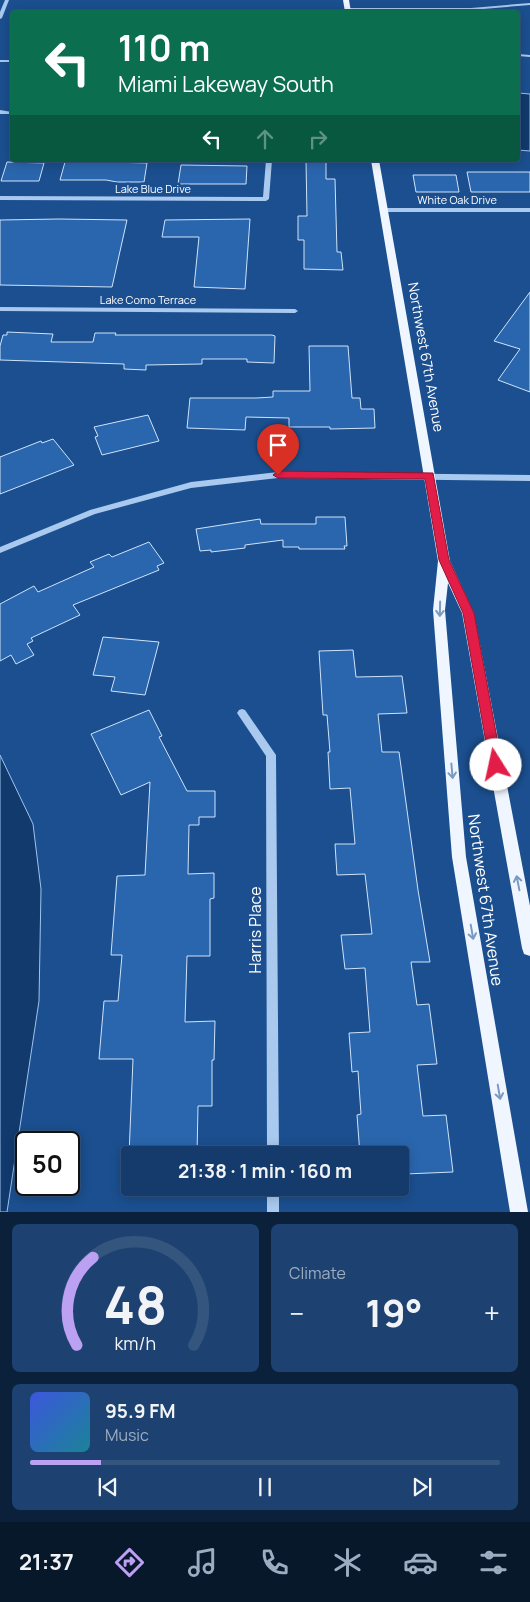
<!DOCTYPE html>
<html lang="en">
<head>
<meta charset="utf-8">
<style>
	:root { --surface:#143b6b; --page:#1d4271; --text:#f1f3f6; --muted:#9dadc1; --line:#33557e; --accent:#bca0f2 }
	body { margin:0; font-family:Manrope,sans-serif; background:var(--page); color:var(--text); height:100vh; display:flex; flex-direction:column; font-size:19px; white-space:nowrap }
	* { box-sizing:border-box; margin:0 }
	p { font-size:16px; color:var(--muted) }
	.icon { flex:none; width:28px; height:28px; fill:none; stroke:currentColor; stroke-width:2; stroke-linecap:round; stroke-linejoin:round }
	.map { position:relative; height:1212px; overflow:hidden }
	.side { display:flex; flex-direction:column; gap:12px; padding:12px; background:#0b203b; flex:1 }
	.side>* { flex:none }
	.hud { position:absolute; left:10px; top:10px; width:510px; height:152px; border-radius:5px; box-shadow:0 2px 12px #0003,0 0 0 1px var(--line); background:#0b6e4f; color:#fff; overflow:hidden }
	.speed { position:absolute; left:15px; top:1131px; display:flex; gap:10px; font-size:25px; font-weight:700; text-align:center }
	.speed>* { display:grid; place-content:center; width:65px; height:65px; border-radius:50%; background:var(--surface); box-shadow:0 2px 12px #0003,0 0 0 1px var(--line); line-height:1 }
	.speed .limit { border:2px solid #111; border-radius:8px; background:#fff; color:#111 }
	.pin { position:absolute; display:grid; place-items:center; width:42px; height:42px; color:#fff; margin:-51px -21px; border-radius:50% 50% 50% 0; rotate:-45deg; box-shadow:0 0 5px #0007 }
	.pin .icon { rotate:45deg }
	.me { position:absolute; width:55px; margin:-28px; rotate:350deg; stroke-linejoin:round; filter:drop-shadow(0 0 4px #0008) }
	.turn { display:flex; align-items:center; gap:18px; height:105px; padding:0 25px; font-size:22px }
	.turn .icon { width:65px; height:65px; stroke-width:2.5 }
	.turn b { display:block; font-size:35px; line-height:42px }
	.lanes { display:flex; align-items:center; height:48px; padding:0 25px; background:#0003; justify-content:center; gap:25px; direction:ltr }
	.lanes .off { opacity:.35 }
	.big { font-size:38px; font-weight:700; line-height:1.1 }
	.side .card { flex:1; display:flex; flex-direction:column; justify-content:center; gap:8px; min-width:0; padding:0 18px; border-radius:8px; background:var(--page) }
	.side .dial { align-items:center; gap:0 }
	.dial svg { height:130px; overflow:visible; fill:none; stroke:var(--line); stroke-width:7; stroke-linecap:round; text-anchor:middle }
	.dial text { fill:var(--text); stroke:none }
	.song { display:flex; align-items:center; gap:15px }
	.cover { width:60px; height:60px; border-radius:8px; background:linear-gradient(135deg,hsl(230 70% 55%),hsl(190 70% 35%)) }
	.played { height:5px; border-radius:2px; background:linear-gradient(90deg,var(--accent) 15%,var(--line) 15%) }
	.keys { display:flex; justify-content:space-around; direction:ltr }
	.heat { display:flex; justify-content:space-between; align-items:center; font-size:28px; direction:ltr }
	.side .tiles { flex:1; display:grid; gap:12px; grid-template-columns:1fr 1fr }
	.card:last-child { grid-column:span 2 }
	.trip { position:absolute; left:121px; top:1146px; width:288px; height:50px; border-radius:5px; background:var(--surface); box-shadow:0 2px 12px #0003,0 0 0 1px var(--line); font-weight:700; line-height:50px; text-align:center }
	.menu { display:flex; height:80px; justify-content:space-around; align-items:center; background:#08182b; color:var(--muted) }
	.menu .icon { width:35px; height:35px }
	.menu .active { color:var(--accent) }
	.menu b { font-size:22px; color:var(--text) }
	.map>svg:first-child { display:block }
	.water { fill:#123a6d; stroke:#9cc4f0 }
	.building { fill:#2a66ad; stroke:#cfe3fa }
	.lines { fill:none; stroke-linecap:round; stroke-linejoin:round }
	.minor { fill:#a9c9ee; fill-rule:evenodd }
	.major { fill:#f0f6ff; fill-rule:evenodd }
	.oneway { stroke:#7b9ac1 }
	.route { fill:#e11d48; stroke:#92132f }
	.labels { text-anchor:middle; stroke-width:5; stroke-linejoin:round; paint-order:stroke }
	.far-street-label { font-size:11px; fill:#fff; stroke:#1b4f8f }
	.street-label { font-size:14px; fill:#fff; stroke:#1b4f8f }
	.near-street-label { font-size:16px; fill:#fff; stroke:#1b4f8f }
</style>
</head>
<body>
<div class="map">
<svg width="530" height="1212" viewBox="0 0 530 1212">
	<rect width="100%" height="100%" fill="#1b4f8f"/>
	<g class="water">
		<polygon points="518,93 530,94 530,151 518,150"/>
		<polygon points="0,755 33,824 41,889 39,1001 7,1212 0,1212"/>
	</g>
	<g class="building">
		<polygon points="306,160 326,160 326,179 335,179 337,252 341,252 343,270 304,269 304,240 298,240 298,216 307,216"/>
		<polygon points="7,162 44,163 39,181 1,181"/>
		<polygon points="65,162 109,162 147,163 144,182 117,182 106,180 60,180"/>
		<polygon points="181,165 247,166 246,184 178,184"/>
		<polygon points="467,172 530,172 530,192 471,192"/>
		<polygon points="413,175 456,175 459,192 416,192"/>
		<polygon points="59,219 127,220 112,287 0,285 0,220"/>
		<polygon points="250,219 245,289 194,287 199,237 162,237 165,220"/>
		<polygon points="530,292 530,392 498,380 520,349 494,341"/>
		<polygon points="7,332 53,334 51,342 93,342 95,333 116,333 115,335 272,335 275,336 274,363 247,362 247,359 202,359 202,364 146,365 146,370 124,369 124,364 0,360 0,346 3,335 7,335"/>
		<polygon points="309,346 348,346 352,398 360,398 361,409 374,409 375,428 330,429 330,427 289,427 289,418 246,417 245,430 187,428 190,398 256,398 273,397 273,391 310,391"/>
		<polygon points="148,415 159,441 102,455 95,437 98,436 94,427"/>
		<polygon points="53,439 74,465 0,494 0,457 41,441 42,443"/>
		<polygon points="316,517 345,517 347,546 344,546 345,549 299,549 299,547 283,547 283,540 245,545 245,548 211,552 211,550 200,551 196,529 260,519 261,524 316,524"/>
		<polygon points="149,542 164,563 157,566 159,570 73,605 80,615 31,638 33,641 27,644 34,655 16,664 11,655 0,661 0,604 34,586 38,592 94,567 90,562 109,554 112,557"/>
		<polygon points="103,637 159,642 145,695 111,691 115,677 93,675"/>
		<polygon points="353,650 356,677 402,676 407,713 378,714 382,752 399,752 418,890 430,962 411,962 417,1005 429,1004 437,1064 417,1065 423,1116 446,1115 453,1172 405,1174 406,1189 362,1190 362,1188 400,1188 400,1155 360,1155 357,1115 361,1114 358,1071 352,1072 349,1033 370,1032 365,968 345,969 341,935 372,934 365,874 337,875 335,844 355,844 350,788 330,789 328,752 330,752 327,715 323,715 319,651"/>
		<polygon points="149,710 162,736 159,737 187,791 215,791 215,817 199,817 199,825 189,825 188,874 214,873 214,898 210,899 210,956 187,956 185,1022 215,1021 214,1060 212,1060 212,1106 198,1106 197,1155 129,1155 133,1059 99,1059 104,1001 118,1001 122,955 111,955 117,876 145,875 150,782 121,795 91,734"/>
	</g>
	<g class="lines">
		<g class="minor">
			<polygon points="5,0 9,0 2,18 0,19 0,12"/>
			<polygon points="530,3 530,5 471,10 348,10 346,9 348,8 471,8"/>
			<polygon points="518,54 530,55 530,57 518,56"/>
			<rect x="0" y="60" width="12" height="2"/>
			<polygon points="0,110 12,112 12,114 0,114"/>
			<polygon points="266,160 272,160 269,199 266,201 0,200 0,196 263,197"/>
			<polygon points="530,208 530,212 384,212 381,210 384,208"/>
			<polygon points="0,307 295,309 298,311 295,313 0,311"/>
			<polygon points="278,472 530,475 530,481 278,478 191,488 95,514 0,553 0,547 90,510 191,482"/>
			<polygon points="242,709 245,710 276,755 279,1155 267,1155 266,756 239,716 237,713 239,710"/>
			<rect x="267" y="1188" width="12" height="24"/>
		</g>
		<g class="major">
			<polygon points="343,0 349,0 351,12 345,12"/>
			<polygon points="371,160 379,160 450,561 474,613 530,906 530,956 524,954 522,948 462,613 448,583 445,610 466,857 528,1212 510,1212 452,857 433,610 438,561"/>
		</g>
	</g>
	<defs><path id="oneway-shaft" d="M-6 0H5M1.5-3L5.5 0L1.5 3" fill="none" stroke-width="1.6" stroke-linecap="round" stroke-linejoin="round" transform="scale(1.25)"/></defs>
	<g class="oneway">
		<use href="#oneway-shaft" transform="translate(440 609) rotate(91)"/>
		<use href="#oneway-shaft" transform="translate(452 771) rotate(85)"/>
		<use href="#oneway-shaft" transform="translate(518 883) rotate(-101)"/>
		<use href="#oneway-shaft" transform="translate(472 932) rotate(80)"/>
		<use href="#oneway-shaft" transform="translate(499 1092) rotate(80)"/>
	</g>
	<polygon class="route" points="278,471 433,473 449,560 474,613 502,765 501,769 496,770 491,769 490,765 463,613 439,560 425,479 278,478 273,475"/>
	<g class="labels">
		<g class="far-street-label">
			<text x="153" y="193">Lake Blue Drive</text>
			<text x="457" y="204">White Oak Drive</text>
			<text x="148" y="304">Lake Como Terrace</text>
		</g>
		<g class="street-label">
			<text transform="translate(426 357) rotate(80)" y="5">Northwest 67th Avenue</text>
		</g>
		<g class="near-street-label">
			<text transform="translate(486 900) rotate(82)" y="6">Northwest 67th Avenue</text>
			<text transform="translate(255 930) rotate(-90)" y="6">Harris Place</text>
		</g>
	</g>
</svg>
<div class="speed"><div class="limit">50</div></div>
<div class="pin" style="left:278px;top:475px;background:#d93025"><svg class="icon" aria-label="arrive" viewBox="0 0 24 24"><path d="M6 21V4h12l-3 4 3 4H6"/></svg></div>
<svg class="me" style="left:496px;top:765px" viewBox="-20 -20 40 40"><circle r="19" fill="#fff"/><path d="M0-13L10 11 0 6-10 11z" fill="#e11d48"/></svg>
<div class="trip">21:38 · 1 min · 160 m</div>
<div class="hud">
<div class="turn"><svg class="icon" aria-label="left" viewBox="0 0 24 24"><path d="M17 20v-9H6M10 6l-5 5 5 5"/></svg><div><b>110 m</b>Miami Lakeway South</div></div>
<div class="lanes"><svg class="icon" aria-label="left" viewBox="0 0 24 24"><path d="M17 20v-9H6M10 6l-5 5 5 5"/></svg><svg class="icon off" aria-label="ahead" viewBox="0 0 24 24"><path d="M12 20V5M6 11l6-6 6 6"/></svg><svg class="icon off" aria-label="right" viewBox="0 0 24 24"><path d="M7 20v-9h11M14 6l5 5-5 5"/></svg></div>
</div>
</div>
<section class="side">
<div class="tiles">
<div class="card dial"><svg viewBox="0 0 100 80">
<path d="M14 69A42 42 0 1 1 86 69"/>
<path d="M14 69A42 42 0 0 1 24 15" stroke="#bca0f2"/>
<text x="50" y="56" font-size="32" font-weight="700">48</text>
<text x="50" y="72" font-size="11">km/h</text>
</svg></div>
<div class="card"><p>Climate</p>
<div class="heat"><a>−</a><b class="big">19°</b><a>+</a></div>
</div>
<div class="card">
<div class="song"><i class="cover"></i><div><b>95.9 FM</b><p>Music</p></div></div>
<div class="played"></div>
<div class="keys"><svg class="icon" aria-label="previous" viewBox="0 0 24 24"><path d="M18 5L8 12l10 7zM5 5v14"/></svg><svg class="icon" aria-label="pause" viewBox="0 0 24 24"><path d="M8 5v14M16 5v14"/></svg><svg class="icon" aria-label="next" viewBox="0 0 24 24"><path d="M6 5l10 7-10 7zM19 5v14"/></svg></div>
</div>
</div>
</section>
<nav class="menu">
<b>21:37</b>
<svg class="icon active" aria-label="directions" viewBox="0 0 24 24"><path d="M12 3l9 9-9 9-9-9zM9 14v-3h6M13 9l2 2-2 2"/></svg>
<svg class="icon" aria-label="music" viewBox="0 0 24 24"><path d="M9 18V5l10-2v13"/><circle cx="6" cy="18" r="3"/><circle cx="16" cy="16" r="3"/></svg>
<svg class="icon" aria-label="phone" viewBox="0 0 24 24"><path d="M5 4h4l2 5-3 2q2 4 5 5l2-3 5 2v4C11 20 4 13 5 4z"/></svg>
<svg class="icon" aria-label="climate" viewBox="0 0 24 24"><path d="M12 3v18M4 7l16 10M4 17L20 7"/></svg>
<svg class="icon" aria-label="car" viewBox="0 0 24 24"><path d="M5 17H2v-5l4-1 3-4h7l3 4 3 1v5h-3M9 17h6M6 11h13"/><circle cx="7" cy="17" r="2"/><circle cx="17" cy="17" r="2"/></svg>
<svg class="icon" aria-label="filters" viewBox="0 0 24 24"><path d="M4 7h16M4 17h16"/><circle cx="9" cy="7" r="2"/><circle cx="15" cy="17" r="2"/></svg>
</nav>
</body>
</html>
